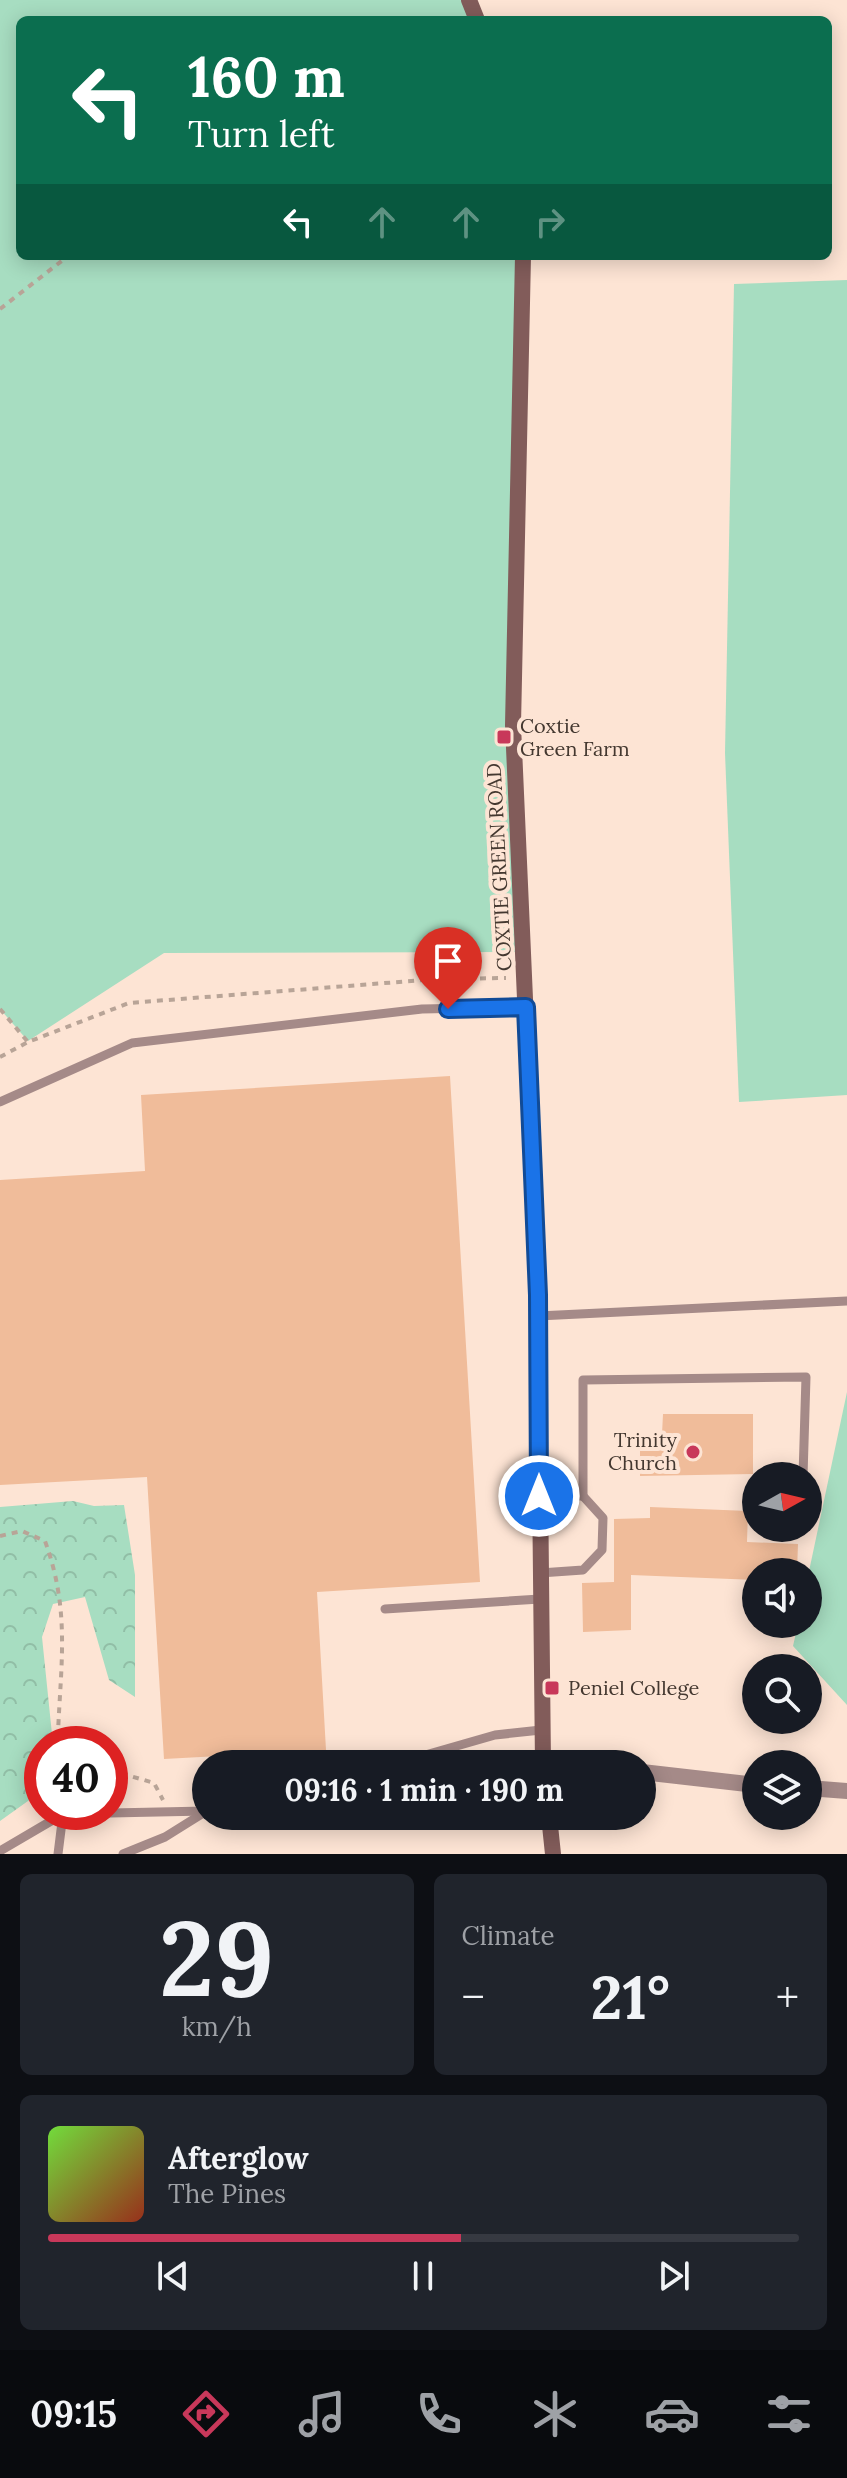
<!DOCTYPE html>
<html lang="en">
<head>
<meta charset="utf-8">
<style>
	:root { --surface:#171b24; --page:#20242c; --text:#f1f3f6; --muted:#9ea1a6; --line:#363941; --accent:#c8385a }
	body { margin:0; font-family:Lora,serif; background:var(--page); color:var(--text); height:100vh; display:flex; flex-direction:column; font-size:30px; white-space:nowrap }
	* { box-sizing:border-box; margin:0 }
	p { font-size:26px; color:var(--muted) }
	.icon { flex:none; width:44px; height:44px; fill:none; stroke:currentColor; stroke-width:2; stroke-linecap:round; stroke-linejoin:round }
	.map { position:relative; height:1854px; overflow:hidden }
	.panel { display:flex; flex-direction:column; gap:20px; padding:20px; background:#0d0f14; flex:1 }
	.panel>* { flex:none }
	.top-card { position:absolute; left:16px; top:16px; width:816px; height:244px; border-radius:12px; box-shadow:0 4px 20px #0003; background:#0b6e4f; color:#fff; overflow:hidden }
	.needle { width:52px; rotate:82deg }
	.tools { position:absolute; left:742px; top:1462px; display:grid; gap:16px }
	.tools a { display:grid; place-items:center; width:80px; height:80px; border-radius:50%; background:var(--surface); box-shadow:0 4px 20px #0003; font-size:40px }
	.speed { position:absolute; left:24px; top:1726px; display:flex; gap:16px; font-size:40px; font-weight:700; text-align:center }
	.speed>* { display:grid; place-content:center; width:104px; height:104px; border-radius:50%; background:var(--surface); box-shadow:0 4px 20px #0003; line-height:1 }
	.speed .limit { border:12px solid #d22; background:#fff; color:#111 }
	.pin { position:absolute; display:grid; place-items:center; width:68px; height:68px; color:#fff; margin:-82px -34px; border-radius:50% 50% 50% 0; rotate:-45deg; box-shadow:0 0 8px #0007 }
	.pin .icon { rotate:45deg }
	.me { position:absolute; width:88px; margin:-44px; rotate:0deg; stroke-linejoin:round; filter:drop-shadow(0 0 6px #0008) }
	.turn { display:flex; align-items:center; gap:28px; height:168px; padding:0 40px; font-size:36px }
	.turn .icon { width:104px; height:104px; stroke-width:2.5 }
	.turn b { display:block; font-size:56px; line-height:68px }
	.lanes { display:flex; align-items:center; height:76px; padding:0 40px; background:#0003; justify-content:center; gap:40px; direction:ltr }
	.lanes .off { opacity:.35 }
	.big { font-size:60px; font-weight:700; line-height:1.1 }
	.panel .widget { flex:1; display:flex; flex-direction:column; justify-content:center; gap:12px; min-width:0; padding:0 28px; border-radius:12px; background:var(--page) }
	.panel .dial { align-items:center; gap:0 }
	.dial b { font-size:104px; line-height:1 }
	.song { display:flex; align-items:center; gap:24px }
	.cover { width:96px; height:96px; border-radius:12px; background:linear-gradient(135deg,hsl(100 70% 55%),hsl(10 70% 35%)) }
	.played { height:8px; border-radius:4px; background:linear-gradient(90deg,var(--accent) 55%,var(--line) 55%) }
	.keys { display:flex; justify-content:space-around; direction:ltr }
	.heat { display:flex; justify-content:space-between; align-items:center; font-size:44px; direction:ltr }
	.panel .tiles { flex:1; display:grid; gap:20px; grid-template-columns:1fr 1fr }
	.widget:last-child { grid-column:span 2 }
	.trip { position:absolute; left:192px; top:1750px; width:464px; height:80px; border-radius:40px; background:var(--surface); box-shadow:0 4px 20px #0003; font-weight:700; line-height:80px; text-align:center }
	.dock { display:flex; height:128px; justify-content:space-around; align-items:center; background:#090b0e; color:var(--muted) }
	.dock .icon { width:56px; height:56px }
	.dock .active { color:var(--accent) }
	.dock b { font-size:36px; color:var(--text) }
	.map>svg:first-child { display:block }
	.grass { fill:#a7ddc1 }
	.forest { fill:url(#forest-crowns) }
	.building { fill:#f0bc9a }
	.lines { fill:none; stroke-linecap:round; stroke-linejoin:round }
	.path { stroke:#b8a497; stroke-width:4; stroke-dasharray:6 6; stroke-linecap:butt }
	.lane { stroke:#a58a88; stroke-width:9 }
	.street { stroke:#a58a88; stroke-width:16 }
	.secondary { stroke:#825c5a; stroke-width:16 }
	.route-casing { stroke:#114b97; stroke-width:20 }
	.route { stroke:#1a73e8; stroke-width:14 }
	.poi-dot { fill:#c8385a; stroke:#fde4d4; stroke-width:3 }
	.labels { text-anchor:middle; stroke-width:8; stroke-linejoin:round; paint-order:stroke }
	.poi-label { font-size:20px; fill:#443830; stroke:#fde4d4; text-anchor:start }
	.street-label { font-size:20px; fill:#443830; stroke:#fde4d4 }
</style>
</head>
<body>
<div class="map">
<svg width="847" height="1854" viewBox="0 0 847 1854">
	<defs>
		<pattern id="forest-crowns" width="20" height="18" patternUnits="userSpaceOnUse" patternTransform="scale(2)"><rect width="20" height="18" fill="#a7ddc1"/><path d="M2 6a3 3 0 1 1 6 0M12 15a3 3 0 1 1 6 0" fill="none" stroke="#91bea6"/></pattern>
	</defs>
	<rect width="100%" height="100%" fill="#fde4d4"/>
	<g class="grass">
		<polygon points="0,0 471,0 477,20 20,20 20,256 523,256 513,725 523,952 164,953 28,1041 0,1009"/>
		<polygon points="847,280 847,1095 739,1102 725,753 734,284"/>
		<polygon points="847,1392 847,1705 793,1646 798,1624 808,1624 808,1576"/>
	</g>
	<polygon class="forest" points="73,1501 94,1506 124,1505 135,1575 135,1697 109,1680 85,1597 53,1604 42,1637 53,1744 42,1744 42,1791 0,1821 0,1507"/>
	<g class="building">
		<polygon points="450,1076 480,1582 317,1592 326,1750 164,1759 147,1477 0,1485 0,1180 145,1171 141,1095"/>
		<polygon points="663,1414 753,1414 753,1474 640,1476 640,1434 662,1434"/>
		<polygon points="650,1507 748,1511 747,1542 798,1544 797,1572 756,1572 756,1580 631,1575 631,1630 583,1632 582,1583 614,1582 614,1519 650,1518"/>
	</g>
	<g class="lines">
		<g class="path">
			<polyline points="0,309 68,256"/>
			<polyline points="0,1009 28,1042"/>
			<polyline points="0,1057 28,1042 129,1003 437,979 506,978"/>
			<path d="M0 1536 22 1531 45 1541C70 1610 61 1661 58 1733L64 1744"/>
			<polyline points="110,1770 154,1783 163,1800"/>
		</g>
		<g class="lane">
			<polyline points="0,1102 132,1043 422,1009 526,1007"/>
			<polyline points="538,1316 847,1301"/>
			<polyline points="539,1496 583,1496 583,1380 806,1377 803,1476"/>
			<polyline points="540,1573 583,1570 602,1550 603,1518 583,1496"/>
			<polyline points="385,1609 540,1599"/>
			<polyline points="394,1764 495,1735 541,1730"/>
			<polyline points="0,1851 63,1814 206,1811"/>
			<polyline points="58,1854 63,1814"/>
			<polyline points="123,1854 165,1837 205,1812"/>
		</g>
		<g class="street">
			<polyline points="542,1758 585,1764"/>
			<polyline points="642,1772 756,1785"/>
			<polyline points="808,1788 847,1791"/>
		</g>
		<g class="secondary">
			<polyline points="469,0 477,20"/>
			<polyline points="523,256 513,725 538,1295 543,1764"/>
			<polyline points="549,1816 553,1854"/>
		</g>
	</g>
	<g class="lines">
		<defs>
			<polyline id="route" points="448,1009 526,1007 538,1295 539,1496"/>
		</defs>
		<use href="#route" class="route-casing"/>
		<use href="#route" class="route"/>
	</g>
	<g class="poi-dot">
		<rect x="496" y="729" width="16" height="16" rx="4"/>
		<circle cx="693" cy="1452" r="8"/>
		<rect x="544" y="1680" width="16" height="16" rx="4"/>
	</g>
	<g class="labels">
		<g class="poi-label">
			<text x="520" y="733">Coxtie<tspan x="520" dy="23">Green Farm</tspan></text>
			<text x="677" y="1447" text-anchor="end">Trinity<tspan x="677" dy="23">Church</tspan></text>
			<text x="568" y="1695">Peniel College</text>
		</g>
		<g class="street-label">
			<text transform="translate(499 867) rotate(-93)" y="7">COXTIE GREEN ROAD</text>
		</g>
	</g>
</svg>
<div class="tools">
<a><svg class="needle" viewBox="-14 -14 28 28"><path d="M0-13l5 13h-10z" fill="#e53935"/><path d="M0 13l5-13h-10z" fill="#9ea1a6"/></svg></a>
<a><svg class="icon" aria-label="sound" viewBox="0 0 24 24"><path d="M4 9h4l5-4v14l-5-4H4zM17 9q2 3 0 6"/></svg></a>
<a><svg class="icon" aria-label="search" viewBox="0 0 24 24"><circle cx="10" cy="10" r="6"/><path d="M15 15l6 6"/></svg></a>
<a><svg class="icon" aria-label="layers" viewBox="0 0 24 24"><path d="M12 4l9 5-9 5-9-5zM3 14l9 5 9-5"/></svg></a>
</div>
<div class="speed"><div class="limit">40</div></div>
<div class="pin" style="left:448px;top:1009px;background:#d93025"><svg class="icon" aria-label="arrive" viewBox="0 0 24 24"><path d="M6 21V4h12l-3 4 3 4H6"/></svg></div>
<svg class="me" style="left:539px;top:1496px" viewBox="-20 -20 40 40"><circle r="17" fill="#1a73e8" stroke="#fff" stroke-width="3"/><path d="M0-11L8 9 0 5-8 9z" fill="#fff"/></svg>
<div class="trip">09:16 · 1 min · 190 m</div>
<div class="top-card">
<div class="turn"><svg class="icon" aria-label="left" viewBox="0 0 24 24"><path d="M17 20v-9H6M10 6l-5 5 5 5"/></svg><div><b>160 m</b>Turn left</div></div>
<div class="lanes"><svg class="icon" aria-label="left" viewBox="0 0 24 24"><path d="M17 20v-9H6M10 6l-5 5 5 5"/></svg><svg class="icon off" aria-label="ahead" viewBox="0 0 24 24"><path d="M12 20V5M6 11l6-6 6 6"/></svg><svg class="icon off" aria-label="ahead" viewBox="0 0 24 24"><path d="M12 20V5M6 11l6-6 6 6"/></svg><svg class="icon off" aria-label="right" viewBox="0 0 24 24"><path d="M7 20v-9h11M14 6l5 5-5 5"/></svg></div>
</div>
</div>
<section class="panel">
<div class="tiles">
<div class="widget dial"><b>29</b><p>km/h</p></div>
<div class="widget"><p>Climate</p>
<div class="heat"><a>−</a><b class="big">21°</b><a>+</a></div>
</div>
<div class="widget">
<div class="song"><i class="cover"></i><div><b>Afterglow</b><p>The Pines</p></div></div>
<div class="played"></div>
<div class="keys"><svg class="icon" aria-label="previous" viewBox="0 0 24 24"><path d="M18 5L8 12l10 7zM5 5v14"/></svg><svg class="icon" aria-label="pause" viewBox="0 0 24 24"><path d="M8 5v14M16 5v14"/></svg><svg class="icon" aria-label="next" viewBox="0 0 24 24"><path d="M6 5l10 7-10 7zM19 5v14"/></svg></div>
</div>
</div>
</section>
<nav class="dock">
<b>09:15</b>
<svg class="icon active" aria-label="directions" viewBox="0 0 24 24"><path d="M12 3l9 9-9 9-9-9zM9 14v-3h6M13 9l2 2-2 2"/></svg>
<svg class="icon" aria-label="music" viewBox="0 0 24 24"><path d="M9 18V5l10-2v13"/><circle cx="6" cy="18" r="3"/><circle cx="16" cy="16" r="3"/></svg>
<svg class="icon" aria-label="phone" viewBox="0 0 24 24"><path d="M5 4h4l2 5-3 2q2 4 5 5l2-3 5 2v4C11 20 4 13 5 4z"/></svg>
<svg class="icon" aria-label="climate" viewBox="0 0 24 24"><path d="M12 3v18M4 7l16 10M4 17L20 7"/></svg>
<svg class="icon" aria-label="car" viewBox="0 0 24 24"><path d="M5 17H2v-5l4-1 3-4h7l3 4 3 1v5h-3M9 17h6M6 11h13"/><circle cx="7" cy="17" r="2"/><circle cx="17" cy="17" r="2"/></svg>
<svg class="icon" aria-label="filters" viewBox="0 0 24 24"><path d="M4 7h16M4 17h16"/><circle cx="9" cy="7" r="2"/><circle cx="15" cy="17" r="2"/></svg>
</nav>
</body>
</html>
